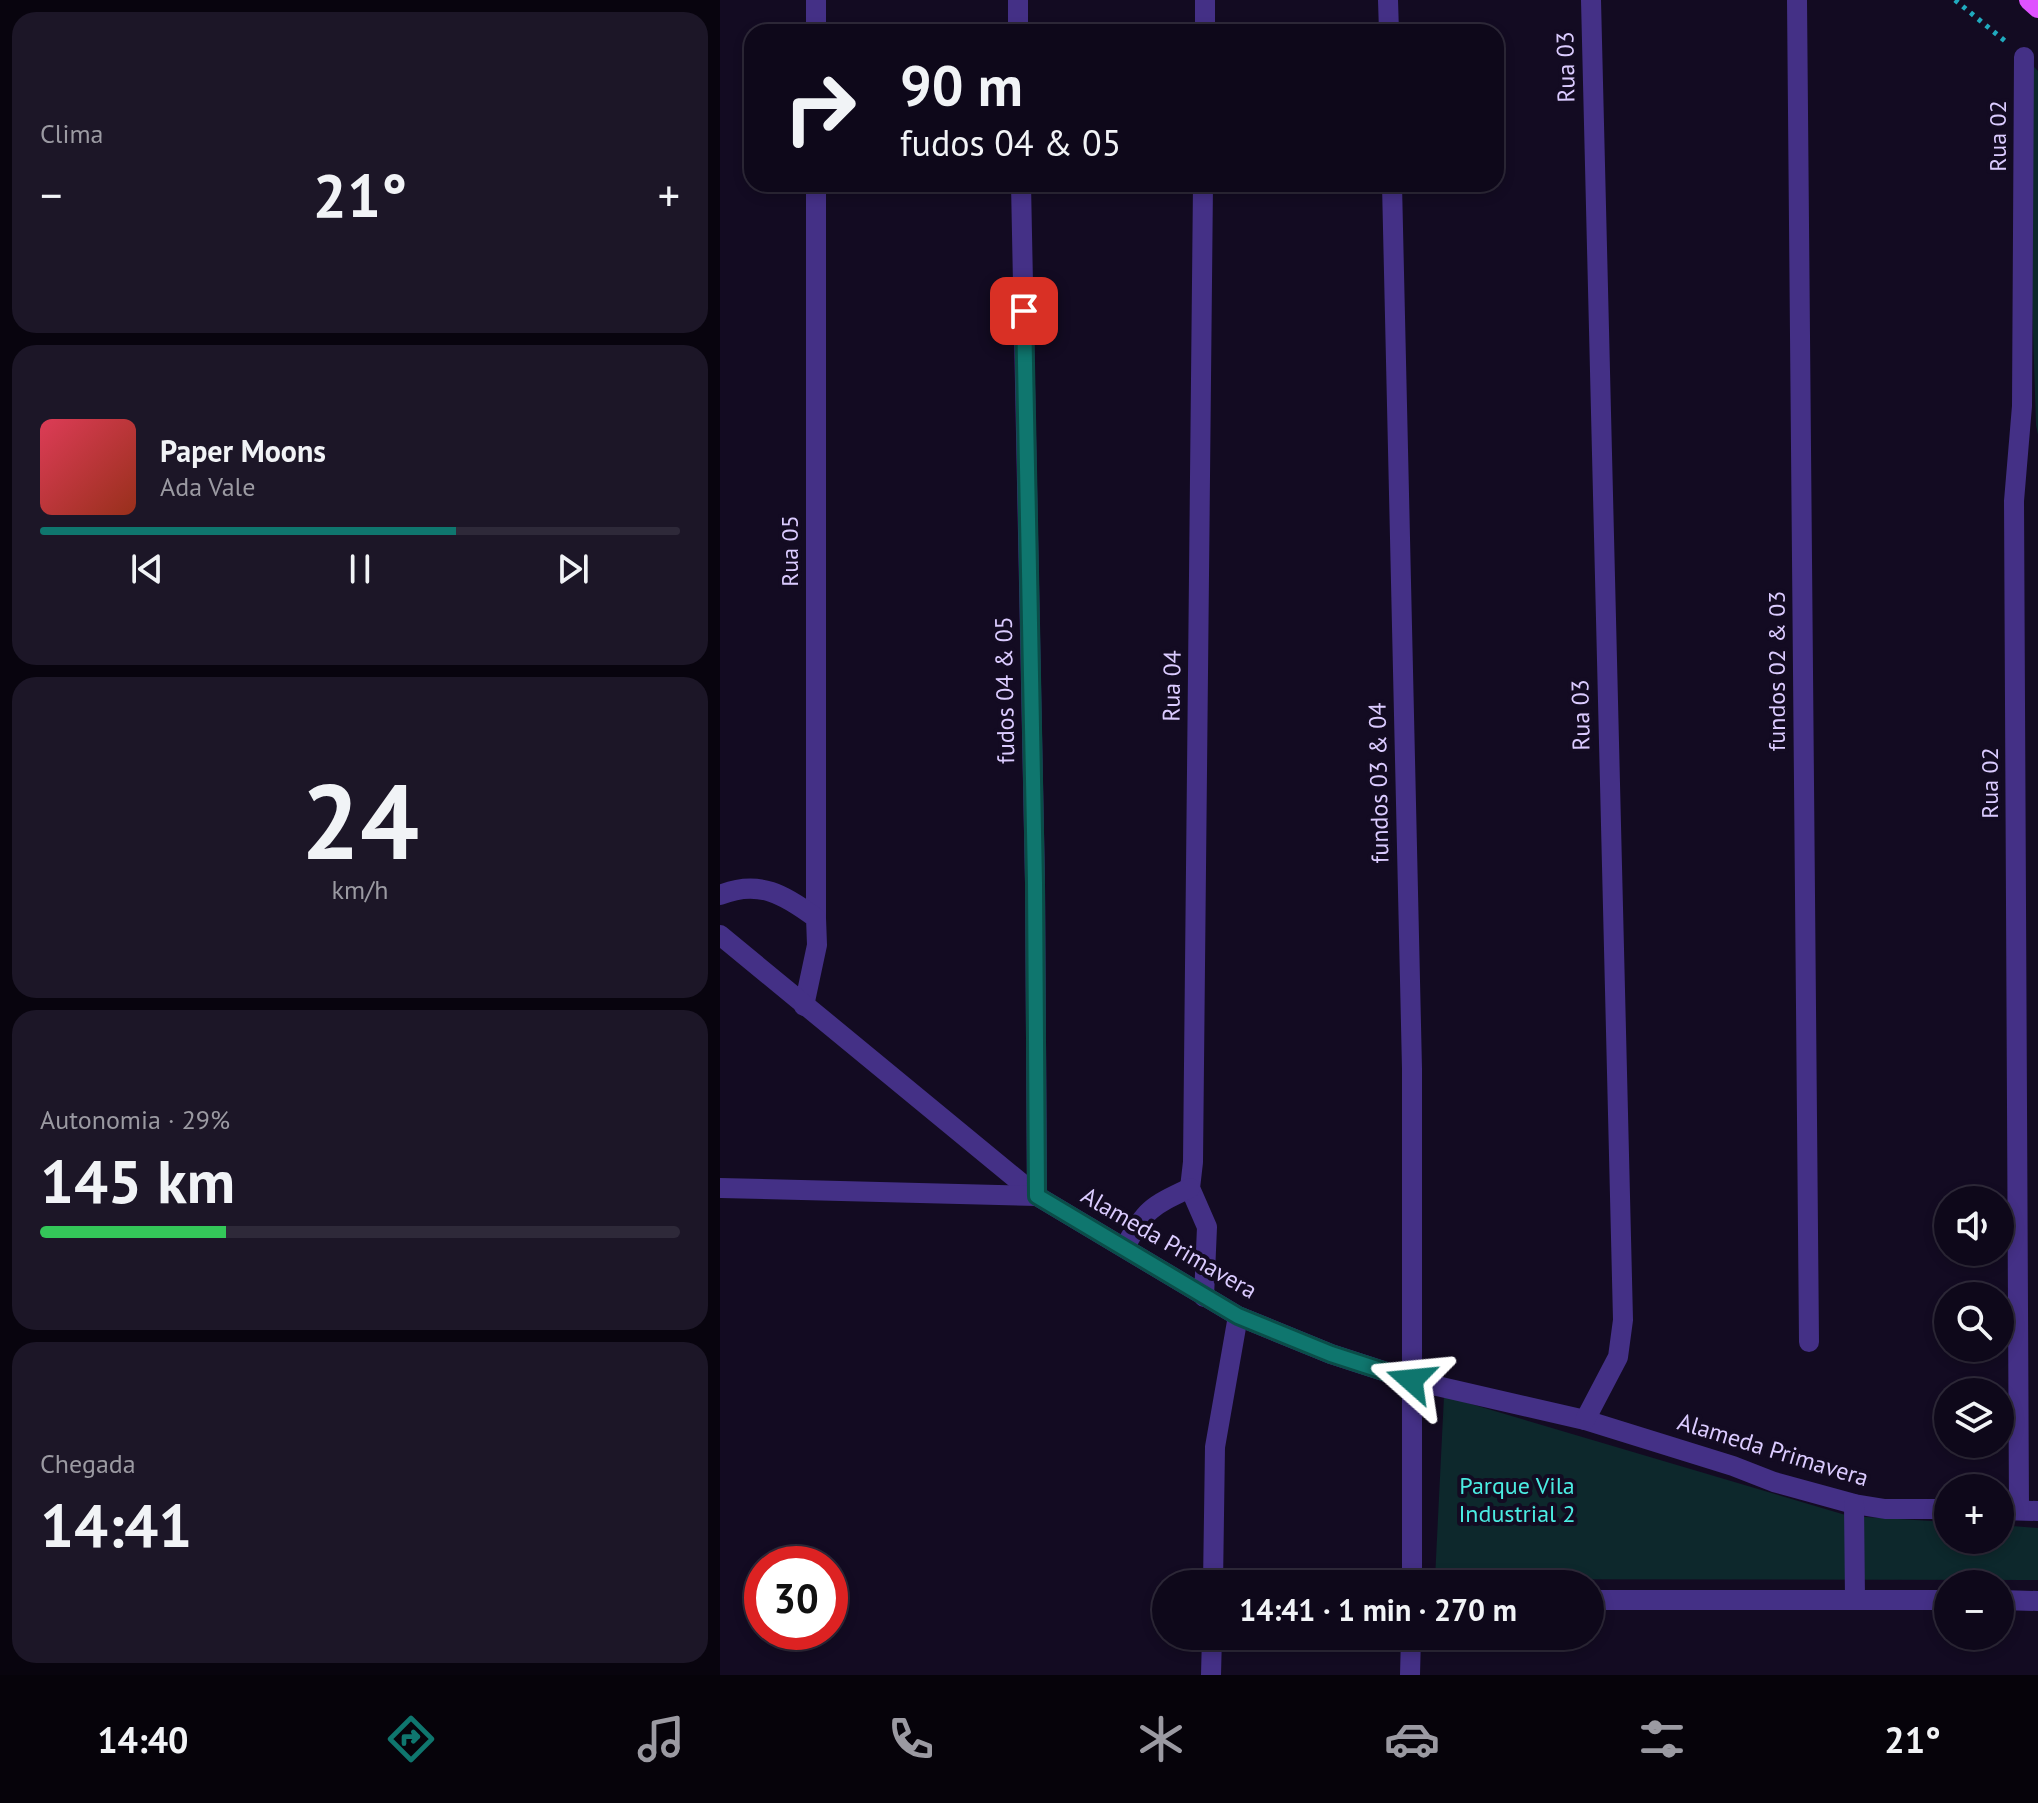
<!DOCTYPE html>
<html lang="pt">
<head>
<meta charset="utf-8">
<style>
	:root { --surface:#0e081a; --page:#1c1627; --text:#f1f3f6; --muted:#9b9aa2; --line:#2e2939; --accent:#0f766e }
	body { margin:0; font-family:"PT Sans",sans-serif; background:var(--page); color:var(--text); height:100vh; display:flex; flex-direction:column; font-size:30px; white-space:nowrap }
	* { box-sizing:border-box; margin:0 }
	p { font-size:26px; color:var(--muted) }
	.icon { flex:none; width:44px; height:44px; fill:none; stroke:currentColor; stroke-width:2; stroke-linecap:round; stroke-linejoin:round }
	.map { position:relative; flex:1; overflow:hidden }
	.side { display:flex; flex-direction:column; gap:12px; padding:12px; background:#08040e; width:720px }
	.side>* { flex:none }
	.banner { position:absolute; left:24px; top:24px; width:760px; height:168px; border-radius:24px; box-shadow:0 4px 12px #0003,0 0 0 2px var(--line); background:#0e081a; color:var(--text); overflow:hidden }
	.controls { position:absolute; left:1214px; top:1186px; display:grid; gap:16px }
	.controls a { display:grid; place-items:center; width:80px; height:80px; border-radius:50%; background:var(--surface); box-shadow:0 4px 12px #0003,0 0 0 2px var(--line); font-size:40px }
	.speed { position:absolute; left:24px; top:1546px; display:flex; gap:16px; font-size:40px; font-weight:700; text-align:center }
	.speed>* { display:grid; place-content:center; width:104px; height:104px; border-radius:50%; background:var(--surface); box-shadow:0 4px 12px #0003,0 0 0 2px var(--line); line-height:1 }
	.speed .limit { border:12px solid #d22; background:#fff; color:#111 }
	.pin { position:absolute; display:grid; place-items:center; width:68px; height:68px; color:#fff; margin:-34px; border-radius:16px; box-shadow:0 4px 12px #0006 }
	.me { position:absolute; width:88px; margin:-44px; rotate:288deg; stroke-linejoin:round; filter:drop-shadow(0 0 6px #0008) }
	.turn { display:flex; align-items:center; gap:28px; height:168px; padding:0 24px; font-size:36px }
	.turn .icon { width:104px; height:104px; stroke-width:2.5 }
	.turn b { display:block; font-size:56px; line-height:68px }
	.big { font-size:60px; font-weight:800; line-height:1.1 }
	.side .tile { flex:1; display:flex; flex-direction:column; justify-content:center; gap:12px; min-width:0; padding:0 28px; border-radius:24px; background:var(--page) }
	.side .dial { align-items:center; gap:0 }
	.dial b { font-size:104px; line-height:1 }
	.song { display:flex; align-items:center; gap:24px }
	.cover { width:96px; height:96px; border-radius:12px; background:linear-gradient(135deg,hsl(350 70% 55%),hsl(10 70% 35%)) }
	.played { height:8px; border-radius:4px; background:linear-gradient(90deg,var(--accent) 65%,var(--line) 65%) }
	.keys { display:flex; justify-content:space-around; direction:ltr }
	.heat { display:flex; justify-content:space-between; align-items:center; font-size:44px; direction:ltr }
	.charge { height:12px; border-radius:6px; background:linear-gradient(90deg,#34c759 29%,var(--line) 0) }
	.trip { position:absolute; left:432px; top:1570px; width:452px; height:80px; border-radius:40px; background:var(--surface); box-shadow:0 4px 12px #0003,0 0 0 2px var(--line); font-weight:800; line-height:80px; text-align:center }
	.dock { display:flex; height:128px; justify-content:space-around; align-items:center; background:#06030a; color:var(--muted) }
	.dock .icon { width:56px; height:56px }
	.dock .on { color:var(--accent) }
	.dock b { font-size:36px; color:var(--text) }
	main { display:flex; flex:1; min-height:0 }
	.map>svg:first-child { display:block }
	.green { fill:#0d282c }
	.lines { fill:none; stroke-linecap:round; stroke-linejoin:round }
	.path { stroke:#20aabe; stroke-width:5; stroke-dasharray:4 6; stroke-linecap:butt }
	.minor { stroke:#443086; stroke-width:20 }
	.major { stroke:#df52ff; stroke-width:20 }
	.route-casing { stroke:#0a4d48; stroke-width:20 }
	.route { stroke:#0f766e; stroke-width:14 }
	.labels { text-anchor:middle; stroke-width:8; stroke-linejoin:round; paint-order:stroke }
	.street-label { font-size:24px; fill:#dbcbff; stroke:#130b22 }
	.park-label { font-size:24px; fill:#4bece2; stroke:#130b22 }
</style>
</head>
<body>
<main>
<section class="side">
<div class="tile"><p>Clima</p>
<div class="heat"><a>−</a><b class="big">21°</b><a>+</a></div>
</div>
<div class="tile">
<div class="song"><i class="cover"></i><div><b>Paper Moons</b><p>Ada Vale</p></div></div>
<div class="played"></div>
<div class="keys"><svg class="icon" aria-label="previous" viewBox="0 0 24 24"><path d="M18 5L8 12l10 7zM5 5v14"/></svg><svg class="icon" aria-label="pause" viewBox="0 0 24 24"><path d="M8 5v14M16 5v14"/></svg><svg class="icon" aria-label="next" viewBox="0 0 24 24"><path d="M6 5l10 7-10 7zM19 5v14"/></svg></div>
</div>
<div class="tile dial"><b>24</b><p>km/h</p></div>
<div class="tile"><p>Autonomia · 29%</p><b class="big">145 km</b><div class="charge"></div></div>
<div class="tile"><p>Chegada</p><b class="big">14:41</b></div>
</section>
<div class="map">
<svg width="1318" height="1675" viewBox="0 0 1318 1675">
	<rect width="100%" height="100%" fill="#130b22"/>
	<g class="green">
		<polygon points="1304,57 1318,71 1318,435 1316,425"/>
		<polygon points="724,1396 1129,1516 1228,1522 1228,1540 1280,1540 1280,1525 1318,1528 1318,1580 715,1579"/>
	</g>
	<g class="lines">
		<polyline class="path" points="1235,0 1285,41"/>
		<g class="minor">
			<polyline points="96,0 96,32"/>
			<polyline points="298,0 298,32"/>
			<polyline points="668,0 669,32"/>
			<polyline points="1077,0 1089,1342"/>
			<polyline points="485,32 485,0"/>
			<polyline points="96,184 96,918"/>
			<polyline points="483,184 473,1162 470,1188 487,1227 484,1297"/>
			<polyline points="672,184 692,1069 692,1584"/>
			<path d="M0 895C39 879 65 895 96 918L97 945 84 1006"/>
			<polyline points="0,935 317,1196 518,1316 611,1354 691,1380 865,1420 1013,1466 1054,1482 1134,1504 1165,1509 1228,1509"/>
			<polyline points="0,1188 317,1196 315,883 301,184"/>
			<path d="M405 1247C425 1209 432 1206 470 1188"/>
			<polyline points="865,1420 898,1357 903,1320 871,0"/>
			<polyline points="1134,1504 1135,1599"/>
			<polyline points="1280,1510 1318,1511"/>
			<polyline points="1299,1510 1294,501 1302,406 1304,57"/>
			<polyline points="493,1584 495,1447 518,1316"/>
			<polyline points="870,1600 1228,1600"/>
			<polyline points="1280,1600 1318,1601"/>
			<polyline points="491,1675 492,1636"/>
			<polyline points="690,1675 691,1636"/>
		</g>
		<polyline class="major" points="1309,0 1318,8"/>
	</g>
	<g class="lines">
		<defs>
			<polyline id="route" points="304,311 315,883 317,1196 518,1316 611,1354 691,1380"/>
		</defs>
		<use href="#route" class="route-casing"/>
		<use href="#route" class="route"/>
	</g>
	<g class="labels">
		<g class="street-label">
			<text transform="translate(846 67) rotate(-91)" y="8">Rua 03</text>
			<text transform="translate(1278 136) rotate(-90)" y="8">Rua 02</text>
			<text transform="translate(70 551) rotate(-90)" y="8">Rua 05</text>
			<text transform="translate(1057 671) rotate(-90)" y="8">fundos 02 &amp; 03</text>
			<text transform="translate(452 686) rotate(-89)" y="8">Rua 04</text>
			<text transform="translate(285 690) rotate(-91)" y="8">fudos 04 &amp; 05</text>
			<text transform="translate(861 715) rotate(-91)" y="8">Rua 03</text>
			<text transform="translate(659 783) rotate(-91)" y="8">fundos 03 &amp; 04</text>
			<text transform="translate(1270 783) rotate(-90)" y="8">Rua 02</text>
			<text transform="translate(449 1243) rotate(30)" y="8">Alameda Primavera</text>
			<text transform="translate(1053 1450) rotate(17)" y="8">Alameda Primavera</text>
		</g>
		<g class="park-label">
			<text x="797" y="1494">Parque Vila<tspan x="797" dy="28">Industrial 2</tspan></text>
		</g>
	</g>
</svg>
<div class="controls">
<a><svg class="icon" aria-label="sound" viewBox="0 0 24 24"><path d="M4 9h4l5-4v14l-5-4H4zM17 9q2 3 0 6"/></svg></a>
<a><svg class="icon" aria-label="search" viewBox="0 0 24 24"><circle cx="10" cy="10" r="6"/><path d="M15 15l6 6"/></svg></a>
<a><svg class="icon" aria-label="layers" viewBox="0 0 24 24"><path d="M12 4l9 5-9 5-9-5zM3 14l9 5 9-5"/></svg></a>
<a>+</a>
<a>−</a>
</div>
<div class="speed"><div class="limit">30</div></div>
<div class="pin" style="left:304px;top:311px;background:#d93025"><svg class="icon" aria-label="arrive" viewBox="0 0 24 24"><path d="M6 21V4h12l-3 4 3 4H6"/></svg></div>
<svg class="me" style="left:691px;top:1380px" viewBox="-20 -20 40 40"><path d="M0-17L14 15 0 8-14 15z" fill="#0f766e" stroke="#fff" stroke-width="4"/></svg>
<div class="trip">14:41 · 1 min · 270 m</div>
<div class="banner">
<div class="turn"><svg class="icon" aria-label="right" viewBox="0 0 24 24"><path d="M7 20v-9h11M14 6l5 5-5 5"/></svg><div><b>90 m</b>fudos 04 &amp; 05</div></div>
</div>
</div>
</main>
<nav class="dock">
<b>14:40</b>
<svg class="icon on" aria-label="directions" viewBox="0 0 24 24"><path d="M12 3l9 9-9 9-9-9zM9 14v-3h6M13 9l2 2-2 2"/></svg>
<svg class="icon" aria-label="music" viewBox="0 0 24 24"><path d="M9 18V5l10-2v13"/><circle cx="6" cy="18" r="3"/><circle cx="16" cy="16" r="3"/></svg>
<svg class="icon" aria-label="phone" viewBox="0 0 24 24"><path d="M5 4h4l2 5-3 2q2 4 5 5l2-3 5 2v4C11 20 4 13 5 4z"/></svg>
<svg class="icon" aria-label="climate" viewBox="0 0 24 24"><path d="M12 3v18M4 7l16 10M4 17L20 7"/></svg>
<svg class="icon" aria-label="car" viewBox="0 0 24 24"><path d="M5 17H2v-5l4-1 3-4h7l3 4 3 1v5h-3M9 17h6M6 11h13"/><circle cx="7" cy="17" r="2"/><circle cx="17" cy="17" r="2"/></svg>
<svg class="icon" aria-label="filters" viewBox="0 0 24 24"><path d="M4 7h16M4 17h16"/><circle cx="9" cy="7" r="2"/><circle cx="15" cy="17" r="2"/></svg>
<b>21°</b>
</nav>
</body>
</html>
